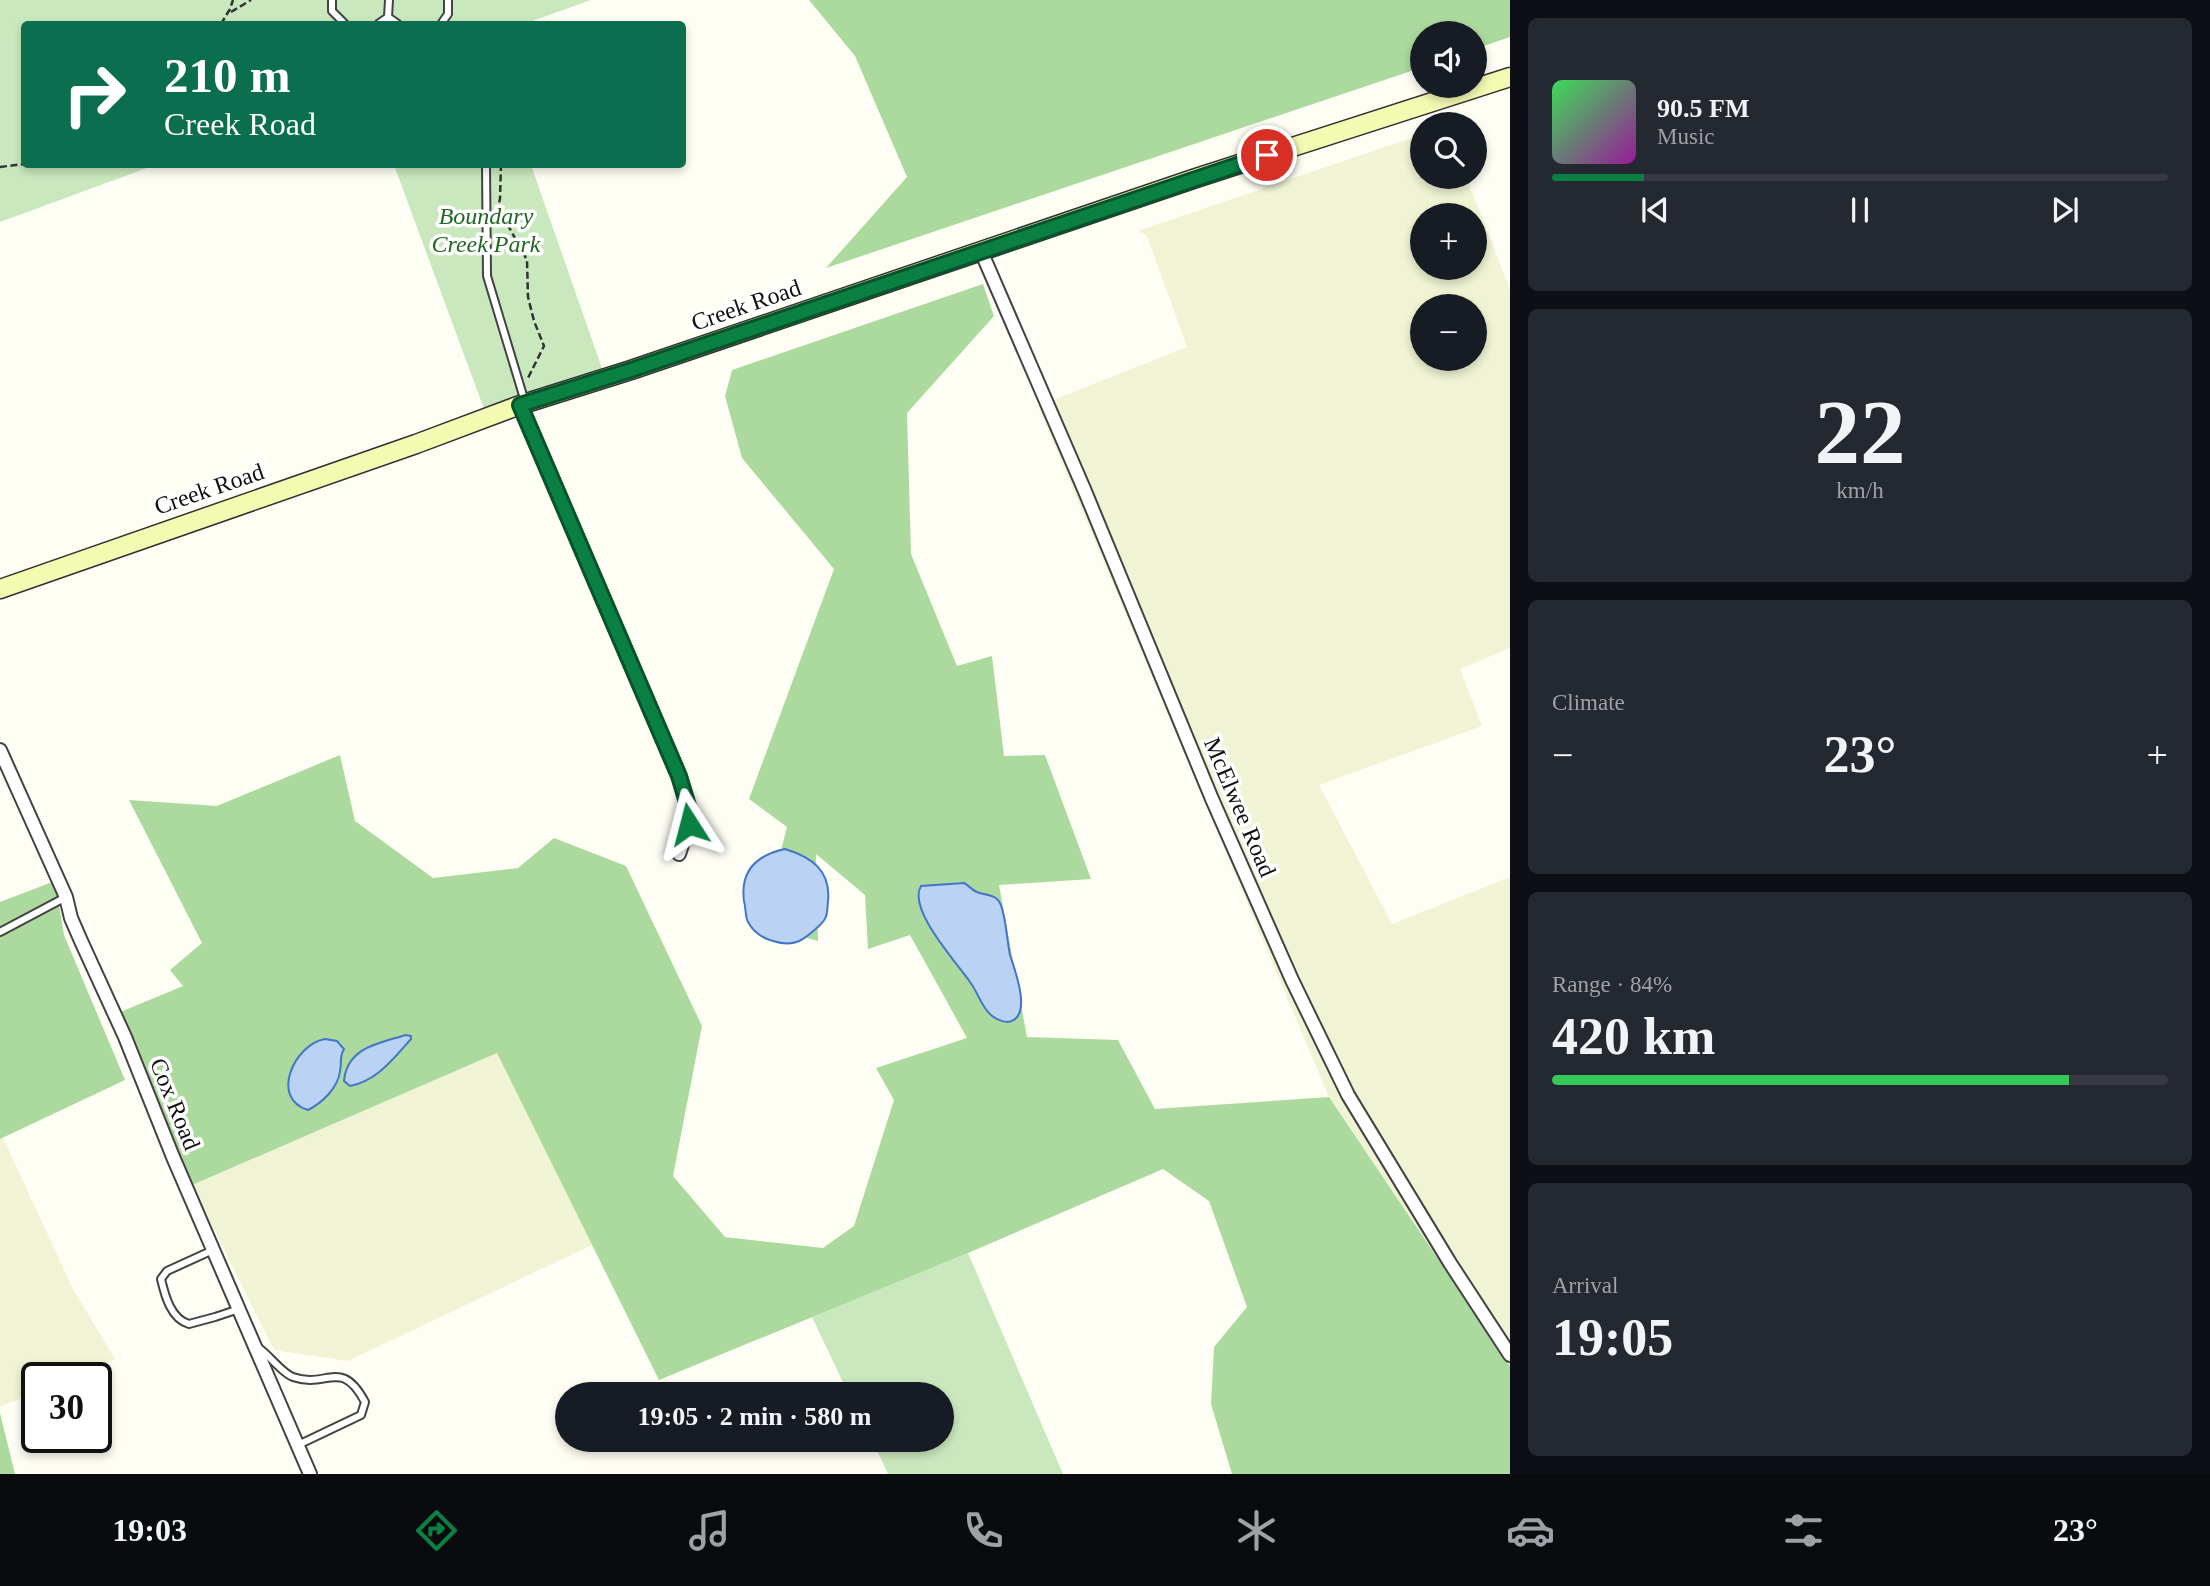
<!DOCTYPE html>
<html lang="en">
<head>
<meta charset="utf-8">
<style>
	:root { --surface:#171b24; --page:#242831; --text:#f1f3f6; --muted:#9ea1a6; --line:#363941; --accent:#0b8043 }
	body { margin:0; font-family:Georgia,serif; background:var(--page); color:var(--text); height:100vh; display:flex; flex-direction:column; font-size:26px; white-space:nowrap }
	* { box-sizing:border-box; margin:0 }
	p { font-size:23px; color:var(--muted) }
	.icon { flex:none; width:38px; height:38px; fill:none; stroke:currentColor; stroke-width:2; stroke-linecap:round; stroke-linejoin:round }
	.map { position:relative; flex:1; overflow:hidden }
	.details { display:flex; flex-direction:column; gap:18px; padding:18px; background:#0d0f14; width:700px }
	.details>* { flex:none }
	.hud { position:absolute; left:21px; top:21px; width:665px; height:147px; border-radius:7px; box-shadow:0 4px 10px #0003; background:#0b6e4f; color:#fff; overflow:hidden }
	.tools { position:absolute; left:1410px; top:21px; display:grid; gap:14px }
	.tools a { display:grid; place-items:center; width:77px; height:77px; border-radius:50%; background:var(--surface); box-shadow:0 4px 10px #0003; font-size:35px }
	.speed { position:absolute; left:21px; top:1362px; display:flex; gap:14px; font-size:35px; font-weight:700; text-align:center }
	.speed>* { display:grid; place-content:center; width:91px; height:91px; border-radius:50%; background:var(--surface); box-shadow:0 4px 10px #0003; line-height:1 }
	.speed .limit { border:4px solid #111; border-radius:10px; background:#fff; color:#111 }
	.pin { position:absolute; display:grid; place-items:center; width:60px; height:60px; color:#fff; margin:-30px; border:4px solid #fff; border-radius:50%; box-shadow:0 2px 7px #0007 }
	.me { position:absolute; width:77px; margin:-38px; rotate:351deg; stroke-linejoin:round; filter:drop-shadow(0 0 5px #0008) }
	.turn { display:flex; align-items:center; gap:24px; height:147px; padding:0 28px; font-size:32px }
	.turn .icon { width:91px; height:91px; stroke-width:2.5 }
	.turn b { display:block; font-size:49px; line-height:60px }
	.big { font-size:52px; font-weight:700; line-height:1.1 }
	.details .card { flex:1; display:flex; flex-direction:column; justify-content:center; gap:10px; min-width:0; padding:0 24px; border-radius:10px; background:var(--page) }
	.details .dial { align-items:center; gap:0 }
	.dial b { font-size:91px; line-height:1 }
	.song { display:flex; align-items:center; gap:21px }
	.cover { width:84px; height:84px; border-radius:10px; background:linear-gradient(135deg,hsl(130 70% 55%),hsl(300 70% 35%)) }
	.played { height:7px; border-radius:4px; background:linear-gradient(90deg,var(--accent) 15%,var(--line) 15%) }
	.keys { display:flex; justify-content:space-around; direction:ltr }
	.heat { display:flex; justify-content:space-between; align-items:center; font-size:38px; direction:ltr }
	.charge { height:10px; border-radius:5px; background:linear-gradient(90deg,#34c759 84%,var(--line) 0) }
	.trip { position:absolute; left:555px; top:1382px; width:399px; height:70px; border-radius:35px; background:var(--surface); box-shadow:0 4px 10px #0003; font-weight:700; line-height:70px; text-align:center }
	.menu { display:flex; height:112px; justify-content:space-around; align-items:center; background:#090b0e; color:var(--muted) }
	.menu .icon { width:49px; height:49px }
	.menu .selected { color:var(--accent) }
	.menu b { font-size:32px; color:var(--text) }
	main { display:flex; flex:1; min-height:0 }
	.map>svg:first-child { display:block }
	.farmland { fill:#f0f4d4; fill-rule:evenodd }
	.green { fill:#cae8be }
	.forest { fill:#abd99e }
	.water { fill:#bad2f4; stroke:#4476c8; stroke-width:2 }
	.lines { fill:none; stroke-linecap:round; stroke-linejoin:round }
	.service-casing { stroke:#434343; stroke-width:10 }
	.minor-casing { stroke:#434343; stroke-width:16 }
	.secondary-casing { stroke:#323232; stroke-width:21 }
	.path { stroke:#323232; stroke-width:2.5; stroke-dasharray:7 3.5; stroke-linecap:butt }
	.service { stroke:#fff; stroke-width:6 }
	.minor { stroke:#fff; stroke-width:12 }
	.secondary { stroke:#f3fbb2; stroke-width:18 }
	.route-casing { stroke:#07532c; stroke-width:18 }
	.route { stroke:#0b8043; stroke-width:12 }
	.labels { text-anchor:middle; stroke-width:7; stroke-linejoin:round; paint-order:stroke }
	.park-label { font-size:24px; font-style:italic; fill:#226623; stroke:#fff }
	.street-label { font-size:24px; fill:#101010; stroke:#fff }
</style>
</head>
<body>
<main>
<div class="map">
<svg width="1510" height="1474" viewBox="0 0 1510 1474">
	<rect width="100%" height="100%" fill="#fefef4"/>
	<g class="farmland">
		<path d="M1423 134V177H1466L1510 289V648L1460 669 1482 726 1319 785 1392 924 1510 877V1366L1329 1097 1038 406 1187 347 1147 236 1138 231ZM1423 215H1475V268H1423ZM1423 306H1475V359H1423Z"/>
		<polygon points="497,1053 592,1245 348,1361 274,1350 192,1185"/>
		<polygon points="3,1138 73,1289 115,1359 72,1377 37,1377 37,1392 0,1407 0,1139"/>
	</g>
	<g class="green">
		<polygon points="0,0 591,0 524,24 24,24 24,164 155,165 0,222"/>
		<polygon points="394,165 531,165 605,377 487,417"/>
		<polygon points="968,1253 1063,1474 888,1474 872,1440 942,1440 942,1395 849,1395 812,1317"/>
	</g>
	<g class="forest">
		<polygon points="809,0 1510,0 1510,37 1475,49 1475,33 1423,33 1423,67 826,268 907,177 855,56"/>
		<polygon points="983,284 994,316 907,413 911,554 957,666 992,656 1004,756 1045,755 1091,879 999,885 1027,1037 1118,1040 1155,1109 1329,1097 1510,1366 1510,1474 1232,1474 1211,1404 1214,1347 1247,1307 1209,1201 1163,1169 968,1253 659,1380 497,1053 192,1185 118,1013 183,986 170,970 202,943 129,800 217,806 340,755 355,821 433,878 518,868 554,838 626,866 702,1026 673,1176 725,1237 823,1248 854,1226 894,1100 876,1068 967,1038 910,935 868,949 865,895 816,854 818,941 762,926 787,827 749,799 834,569 742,458 725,396 732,370"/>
		<polygon points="55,881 64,935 125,1080 0,1139 0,902"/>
		<polygon points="0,1413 15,1474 0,1474"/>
	</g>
	<g class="water">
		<path d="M785 849C811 857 831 870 828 901 827 912 828 918 820 925 804 940 795 948 773 941 762 938 754 933 748 922 745 916 746 908 744 901 740 871 757 855 785 849Z"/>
		<path d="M964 883C968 885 972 890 977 892 983 895 991 894 997 899 1005 905 1007 942 1010 955 1014 968 1034 1018 1008 1022 1002 1022 993 1018 989 1013 981 1005 977 991 970 982 957 963 907 909 921 886Z"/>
		<path d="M406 1035 411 1036V1039C393 1059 377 1081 350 1086L344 1081C347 1047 380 1043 406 1035Z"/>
		<path d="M325 1039 337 1041 344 1049C339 1057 342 1062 340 1071 338 1088 322 1103 308 1110 269 1098 295 1044 325 1039Z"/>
	</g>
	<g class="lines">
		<defs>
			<g id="service">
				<polyline points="332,0 332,11 345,24"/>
				<polyline points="388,17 398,24"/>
				<polyline points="378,24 388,17 389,0"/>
				<polyline points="441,24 448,14 448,0"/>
				<polyline points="486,164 487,276 525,402"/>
				<polyline points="0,932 66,897"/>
				<path d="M213 1250 167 1271 161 1279C165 1296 171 1319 189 1324L215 1317 239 1309"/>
				<path d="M259 1348C269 1355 283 1374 293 1377 327 1389 341 1357 365 1402L361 1415 298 1445"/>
			</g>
			<g id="minor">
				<polyline points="981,251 1084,489 1212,799 1292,980 1348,1095 1450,1263 1510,1355"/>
				<path d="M520 405 679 776C691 814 692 816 679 854"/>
				<polyline points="0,750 66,897 71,918 81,941 125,1037 173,1157 310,1474"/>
			</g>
			<polyline id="secondary" points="0,589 416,444 520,405 631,370 1196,178 1510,77"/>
		</defs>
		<use href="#service" class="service-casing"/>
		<use href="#minor" class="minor-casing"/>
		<use href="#secondary" class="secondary-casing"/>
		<g class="path">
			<polyline points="231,12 251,0"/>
			<polyline points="221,24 230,9 233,0"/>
			<polyline points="501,164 500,199 498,207 527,260 528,297 534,321 544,346 528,378"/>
			<polyline points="0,167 24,164"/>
		</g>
		<use href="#service" class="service"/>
		<use href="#minor" class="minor"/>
		<use href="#secondary" class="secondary"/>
	</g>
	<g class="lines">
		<defs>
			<polyline id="route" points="689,824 689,809 679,776 520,405 631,370 1267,155"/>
		</defs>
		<use href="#route" class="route-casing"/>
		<use href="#route" class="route"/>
	</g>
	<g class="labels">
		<g class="park-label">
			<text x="486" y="224">Boundary<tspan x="486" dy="28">Creek Park</tspan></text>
		</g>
		<g class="street-label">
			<text transform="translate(746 305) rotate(-19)" y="8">Creek Road</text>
			<text transform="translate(209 489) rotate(-19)" y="8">Creek Road</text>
			<text transform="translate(1240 807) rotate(67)" y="8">McElwee Road</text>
			<text transform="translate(175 1104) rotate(68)" y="8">Cox Road</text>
		</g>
	</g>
</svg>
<div class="tools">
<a><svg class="icon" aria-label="sound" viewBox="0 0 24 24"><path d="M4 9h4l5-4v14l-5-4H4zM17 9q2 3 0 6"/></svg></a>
<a><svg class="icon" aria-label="search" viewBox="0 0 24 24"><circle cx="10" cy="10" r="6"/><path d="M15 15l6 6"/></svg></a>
<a>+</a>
<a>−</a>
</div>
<div class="speed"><div class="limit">30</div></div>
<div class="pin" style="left:1267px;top:155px;background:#d93025"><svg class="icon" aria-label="arrive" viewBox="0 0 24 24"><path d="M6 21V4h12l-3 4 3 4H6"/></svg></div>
<svg class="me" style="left:689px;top:824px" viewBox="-20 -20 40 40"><path d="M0-17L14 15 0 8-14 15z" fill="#0b8043" stroke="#fff" stroke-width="4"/></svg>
<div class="trip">19:05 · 2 min · 580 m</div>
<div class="hud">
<div class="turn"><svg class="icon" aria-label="right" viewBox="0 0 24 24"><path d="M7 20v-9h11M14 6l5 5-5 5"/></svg><div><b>210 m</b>Creek Road</div></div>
</div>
</div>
<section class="details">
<div class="card">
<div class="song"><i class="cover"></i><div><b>90.5 FM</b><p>Music</p></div></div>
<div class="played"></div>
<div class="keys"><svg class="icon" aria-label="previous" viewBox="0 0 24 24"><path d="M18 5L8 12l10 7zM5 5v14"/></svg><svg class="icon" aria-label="pause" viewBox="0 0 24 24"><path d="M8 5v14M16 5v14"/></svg><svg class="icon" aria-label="next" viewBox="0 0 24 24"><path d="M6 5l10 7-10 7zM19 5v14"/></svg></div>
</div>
<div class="card dial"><b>22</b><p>km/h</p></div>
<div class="card"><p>Climate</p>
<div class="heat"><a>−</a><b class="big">23°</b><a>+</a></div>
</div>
<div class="card"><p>Range · 84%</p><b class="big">420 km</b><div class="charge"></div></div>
<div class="card"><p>Arrival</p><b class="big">19:05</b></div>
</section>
</main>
<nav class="menu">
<b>19:03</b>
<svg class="icon selected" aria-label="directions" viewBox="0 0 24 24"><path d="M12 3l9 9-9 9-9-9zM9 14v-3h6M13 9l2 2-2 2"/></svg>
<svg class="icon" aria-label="music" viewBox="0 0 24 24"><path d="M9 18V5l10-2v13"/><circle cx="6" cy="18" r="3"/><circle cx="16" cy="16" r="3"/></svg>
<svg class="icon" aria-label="phone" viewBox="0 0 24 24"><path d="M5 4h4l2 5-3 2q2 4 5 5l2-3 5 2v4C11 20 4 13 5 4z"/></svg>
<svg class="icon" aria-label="climate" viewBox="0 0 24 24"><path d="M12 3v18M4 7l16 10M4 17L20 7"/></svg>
<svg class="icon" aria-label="car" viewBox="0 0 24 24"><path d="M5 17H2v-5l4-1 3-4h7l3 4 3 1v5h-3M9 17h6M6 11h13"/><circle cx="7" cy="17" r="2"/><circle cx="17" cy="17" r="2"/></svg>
<svg class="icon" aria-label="filters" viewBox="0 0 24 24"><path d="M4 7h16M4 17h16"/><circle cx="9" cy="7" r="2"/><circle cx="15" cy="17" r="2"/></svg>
<b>23°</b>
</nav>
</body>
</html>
